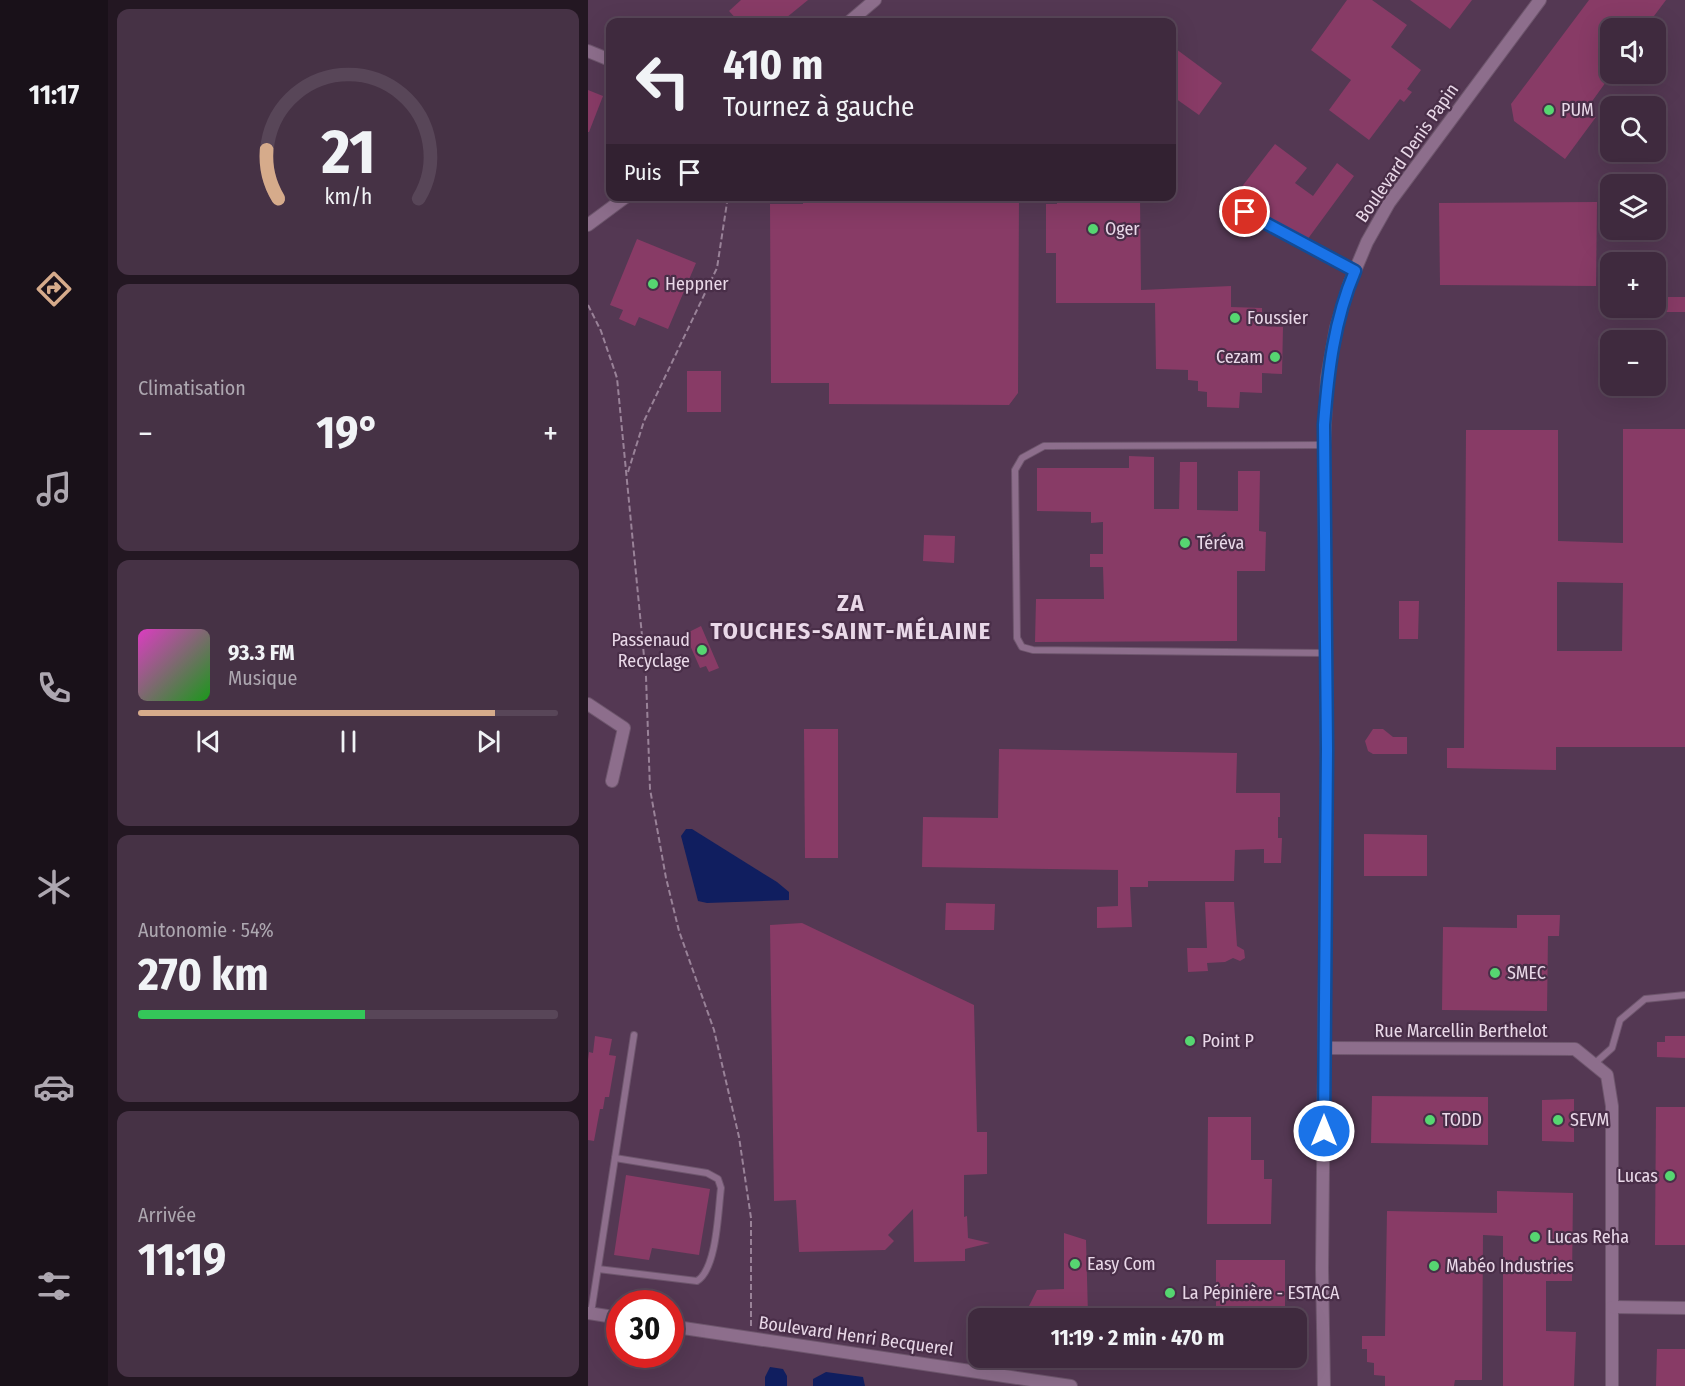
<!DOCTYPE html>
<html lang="fr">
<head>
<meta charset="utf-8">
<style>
	:root { --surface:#3f2a3e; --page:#463245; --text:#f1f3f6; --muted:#ada7b0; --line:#584658; --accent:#d6ab8b }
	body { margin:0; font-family:"Fira Sans Condensed",sans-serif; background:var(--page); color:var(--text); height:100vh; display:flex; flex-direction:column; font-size:22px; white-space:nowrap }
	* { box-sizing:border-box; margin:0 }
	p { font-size:20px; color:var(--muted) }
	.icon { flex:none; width:33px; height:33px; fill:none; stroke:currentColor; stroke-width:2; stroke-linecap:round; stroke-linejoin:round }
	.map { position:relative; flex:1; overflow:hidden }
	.drawer { display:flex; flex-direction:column; gap:9px; padding:9px; background:#231722; width:480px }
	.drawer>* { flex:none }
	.guide { position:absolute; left:18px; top:18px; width:570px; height:183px; border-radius:12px; box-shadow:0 6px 24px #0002,0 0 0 2px var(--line); background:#3f2a3e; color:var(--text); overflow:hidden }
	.controls { position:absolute; left:1012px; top:18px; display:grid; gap:12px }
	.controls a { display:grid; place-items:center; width:66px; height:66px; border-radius:12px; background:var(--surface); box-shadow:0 6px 24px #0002,0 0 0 2px var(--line); font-size:30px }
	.speed { position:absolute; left:18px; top:1290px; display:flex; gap:12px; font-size:30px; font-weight:700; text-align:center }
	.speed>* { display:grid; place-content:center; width:78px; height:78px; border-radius:50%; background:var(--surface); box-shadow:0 6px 24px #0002,0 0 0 2px var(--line); line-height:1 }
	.speed .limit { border:9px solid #d22; background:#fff; color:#111 }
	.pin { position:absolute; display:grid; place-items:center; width:51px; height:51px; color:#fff; margin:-26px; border:3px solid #fff; border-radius:50%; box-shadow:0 2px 6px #0007 }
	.me { position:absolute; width:66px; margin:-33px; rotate:0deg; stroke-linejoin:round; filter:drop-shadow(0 0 4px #0008) }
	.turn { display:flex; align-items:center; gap:21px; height:126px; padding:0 18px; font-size:27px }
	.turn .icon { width:78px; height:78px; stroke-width:2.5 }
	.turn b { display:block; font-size:42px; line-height:51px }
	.then { display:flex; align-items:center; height:57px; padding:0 18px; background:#0003; gap:12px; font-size:22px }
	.big { font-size:45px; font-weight:700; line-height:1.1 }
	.drawer .widget { flex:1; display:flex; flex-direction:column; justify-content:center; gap:9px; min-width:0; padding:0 21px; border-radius:12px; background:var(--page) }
	.drawer .dial { align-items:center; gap:0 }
	.dial svg { height:156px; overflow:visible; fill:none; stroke:var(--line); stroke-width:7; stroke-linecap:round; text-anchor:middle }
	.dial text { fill:var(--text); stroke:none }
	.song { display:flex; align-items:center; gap:18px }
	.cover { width:72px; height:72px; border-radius:9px; background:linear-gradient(135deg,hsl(310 70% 55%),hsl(120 70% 35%)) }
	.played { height:6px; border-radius:3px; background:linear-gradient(90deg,var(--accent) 85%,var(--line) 85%) }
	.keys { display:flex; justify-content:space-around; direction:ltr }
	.heat { display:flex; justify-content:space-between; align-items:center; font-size:33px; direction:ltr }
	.charge { height:9px; border-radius:4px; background:linear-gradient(90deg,#34c759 54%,var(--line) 0) }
	.trip { position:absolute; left:380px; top:1308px; width:339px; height:60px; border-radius:12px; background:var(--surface); box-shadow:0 6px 24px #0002,0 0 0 2px var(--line); font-weight:700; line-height:60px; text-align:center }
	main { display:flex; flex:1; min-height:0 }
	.tabs { display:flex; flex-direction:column; width:108px; justify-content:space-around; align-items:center; background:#191119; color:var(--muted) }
	.tabs .icon { width:42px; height:42px }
	.tabs .on { color:var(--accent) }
	.tabs b { font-size:27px; color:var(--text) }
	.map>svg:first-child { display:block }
	.water { fill:#101e5f }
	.building { fill:#883b66; fill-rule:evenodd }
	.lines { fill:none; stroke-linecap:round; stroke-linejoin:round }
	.lane-casing { stroke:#6e566d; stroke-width:8 }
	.street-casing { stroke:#6e566d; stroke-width:14 }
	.path { stroke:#998298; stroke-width:2; stroke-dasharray:6 3; stroke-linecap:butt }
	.lane { stroke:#8d6e8c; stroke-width:6 }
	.street { stroke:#8d6e8c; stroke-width:12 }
	.route-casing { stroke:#114b97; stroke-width:15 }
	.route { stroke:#1a73e8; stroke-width:10 }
	.poi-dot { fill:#56d671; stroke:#492e48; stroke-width:2 }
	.labels { text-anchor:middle; stroke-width:4.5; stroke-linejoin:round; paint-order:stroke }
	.poi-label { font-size:18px; fill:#e9d8e8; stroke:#492e48; text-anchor:start }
	.street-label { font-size:18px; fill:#e9d8e8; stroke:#492e48 }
	.district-label { font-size:24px; font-weight:bold; letter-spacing:1.5px; fill:#e9d8e8; stroke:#492e48 }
</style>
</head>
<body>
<main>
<nav class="tabs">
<b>11:17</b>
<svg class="icon on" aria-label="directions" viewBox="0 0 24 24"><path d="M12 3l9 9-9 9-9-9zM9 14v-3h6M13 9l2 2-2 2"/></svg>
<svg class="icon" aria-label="music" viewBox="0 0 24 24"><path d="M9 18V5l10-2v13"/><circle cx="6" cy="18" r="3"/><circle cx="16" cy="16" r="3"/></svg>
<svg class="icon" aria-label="phone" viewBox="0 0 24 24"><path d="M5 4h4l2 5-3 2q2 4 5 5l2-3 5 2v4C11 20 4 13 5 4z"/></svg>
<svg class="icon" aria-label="climate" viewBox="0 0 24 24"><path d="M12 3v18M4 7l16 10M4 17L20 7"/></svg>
<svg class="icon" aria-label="car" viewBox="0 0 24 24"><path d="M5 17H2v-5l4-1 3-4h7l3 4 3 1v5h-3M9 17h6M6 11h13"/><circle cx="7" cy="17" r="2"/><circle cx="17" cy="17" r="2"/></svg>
<svg class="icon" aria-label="filters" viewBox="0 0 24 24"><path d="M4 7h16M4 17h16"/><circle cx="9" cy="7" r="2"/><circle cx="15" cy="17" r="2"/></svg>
</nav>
<section class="drawer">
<div class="widget dial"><svg viewBox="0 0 100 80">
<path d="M14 69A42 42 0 1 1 86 69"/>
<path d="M14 69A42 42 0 0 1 8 44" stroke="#d6ab8b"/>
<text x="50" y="56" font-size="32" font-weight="700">21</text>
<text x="50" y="72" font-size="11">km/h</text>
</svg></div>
<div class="widget"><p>Climatisation</p>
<div class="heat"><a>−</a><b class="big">19°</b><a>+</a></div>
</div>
<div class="widget">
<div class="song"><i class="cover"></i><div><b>93.3 FM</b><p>Musique</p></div></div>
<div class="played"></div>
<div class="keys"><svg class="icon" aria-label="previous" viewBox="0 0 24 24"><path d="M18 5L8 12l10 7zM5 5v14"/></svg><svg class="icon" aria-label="pause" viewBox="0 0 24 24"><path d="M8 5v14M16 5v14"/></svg><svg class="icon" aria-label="next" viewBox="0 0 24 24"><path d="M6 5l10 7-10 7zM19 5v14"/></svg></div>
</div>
<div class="widget"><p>Autonomie · 54%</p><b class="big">270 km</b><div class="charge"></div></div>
<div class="widget"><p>Arrivée</p><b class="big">11:19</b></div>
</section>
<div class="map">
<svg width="1097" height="1386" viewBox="0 0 1097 1386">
	<rect width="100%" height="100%" fill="#543853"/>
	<g class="water">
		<polygon points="98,829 104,829 189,882 201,892 201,900 119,903 110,901 93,836"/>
		<polygon points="182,1367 195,1369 199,1376 199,1386 177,1386 177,1377"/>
		<polygon points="238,1372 275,1377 277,1386 225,1386 225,1379"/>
	</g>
	<g class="building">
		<polygon points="153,0 220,0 193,22 151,22 141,11"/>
		<polygon points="759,0 784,0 819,25 803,47 833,70 819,89 824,92 816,102 812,99 781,140 741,110 763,80 723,50"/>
		<polygon points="822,0 884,0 862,29"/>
		<polygon points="1001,0 1078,0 1057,28 1023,28 1023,75 992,118 1008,117 977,159 926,121 923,104"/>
		<polygon points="584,46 634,83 611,115 584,96"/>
		<polygon points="0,90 15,96 1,132 0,132"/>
		<polygon points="687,144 719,168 707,183 725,196 749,163 766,176 719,240 697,228 649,193"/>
		<polygon points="215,196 431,196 430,393 421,405 241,404 241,383 183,383 182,204 215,204"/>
		<polygon points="469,196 552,197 553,290 643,286 643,307 674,308 674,326 695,327 694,374 674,373 674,393 652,392 651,408 619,407 619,392 610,391 610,381 600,380 600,370 568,369 567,303 468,303 468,253 458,253 458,204 469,204"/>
		<polygon points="1009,202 1008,286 852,285 851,203"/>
		<polygon points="49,239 108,263 80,329 51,317 47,326 31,319 35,310 22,305"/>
		<rect x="1076" y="297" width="21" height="15"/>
		<rect x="99" y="371" width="34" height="41"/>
		<path d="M1035 429H1097V747H968V770L859 768V748H876L878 430H970V541L1035 543ZM969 582 1035 583 1034 651H969Z"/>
		<polygon points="541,456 566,457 566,509 591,509 592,462 609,462 609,510 650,511 650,471 672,471 671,531 678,532 677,571 649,571 649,641 447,642 448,599 516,599 515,567 502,567 502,554 515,554 515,522 503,523 503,512 449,511 449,468 541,468"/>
		<polygon points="336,535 367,536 366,563 335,561"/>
		<polygon points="811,601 831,601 830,639 811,639"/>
		<polygon points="113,626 131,668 121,672 118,666 112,668 97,634"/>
		<polygon points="216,729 250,729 250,858 217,858"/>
		<polygon points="785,729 795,729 805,737 819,737 819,754 785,754 780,751 777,741"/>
		<polygon points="411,749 649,753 648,793 692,793 692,817 690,817 690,838 694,838 693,863 676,863 676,849 647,850 646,881 560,881 560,887 542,887 544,927 509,928 509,907 530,906 530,870 334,867 335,817 410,818"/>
		<polygon points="776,834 839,835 839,876 776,876"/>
		<polygon points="617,902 646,902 649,946 656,950 657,958 652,961 645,958 637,962 619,963 620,971 600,972 599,948 619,948"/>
		<polygon points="358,903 407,904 406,930 357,930"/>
		<polygon points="929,915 972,915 971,936 960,936 959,1011 854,1010 855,927 929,928"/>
		<polygon points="214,923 386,1005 389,1132 399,1132 399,1174 376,1175 376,1217 379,1216 380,1238 402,1243 377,1249 377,1261 326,1262 325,1209 300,1235 306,1241 297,1250 211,1252 208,1200 186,1201 182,925"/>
		<polygon points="7,1036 24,1039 21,1055 28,1056 21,1097 17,1097 15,1109 12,1109 6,1141 0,1140 0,1060 1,1052 5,1053"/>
		<polygon points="1077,1036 1097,1036 1097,1058 1069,1057 1069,1042 1077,1042"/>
		<polygon points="784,1096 900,1097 900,1145 783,1143"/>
		<polygon points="986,1099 986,1142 954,1141 954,1100"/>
		<polygon points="1068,1107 1097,1107 1097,1245 1067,1245"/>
		<polygon points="620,1117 663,1117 663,1160 676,1160 676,1179 684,1179 683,1224 619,1224"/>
		<polygon points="38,1175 122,1189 111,1255 64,1248 61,1260 26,1255"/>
		<polygon points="909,1191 985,1193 984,1281 958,1281 958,1331 988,1332 986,1386 915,1386 915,1236 895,1235 894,1380 867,1380 866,1386 797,1386 797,1376 786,1375 786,1363 779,1362 779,1349 774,1349 774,1336 797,1336 799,1211 909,1213"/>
		<polygon points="476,1233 498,1240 500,1315 448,1316 447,1308 440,1308 449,1290 476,1289"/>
		<rect x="628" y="1260" width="69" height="58"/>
		<polygon points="1069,1349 1097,1349 1097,1386 1068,1386"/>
	</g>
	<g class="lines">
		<defs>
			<g id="lane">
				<polyline points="639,203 767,271"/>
				<polyline points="736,445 456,446 434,458 427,470 429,638 434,647 445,650 737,653"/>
				<polyline points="1006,1064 1024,1048 1032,1020 1057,999 1097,995"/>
				<path d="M10 1269 109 1281C129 1269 130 1211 133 1188L130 1179 119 1173 27 1158"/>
				<polyline points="3,1313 46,1035"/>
			</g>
			<g id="street">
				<polyline points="261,22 287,0"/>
				<polyline points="0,51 22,60"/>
				<polyline points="0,225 39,196"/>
				<polyline points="0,704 36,728 24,781"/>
				<polyline points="736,1048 987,1049 1019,1075 1024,1106 1024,1386"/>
				<polyline points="1024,1307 1097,1308"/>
				<polyline points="0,1313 32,1318"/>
				<polyline points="82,1326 483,1386"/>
				<polyline points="736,1386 734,1269 739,770 736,445 739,378 748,328 761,285 779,242 801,203 952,0"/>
			</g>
		</defs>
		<use href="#lane" class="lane-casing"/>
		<use href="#street" class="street-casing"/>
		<g class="path">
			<polyline points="0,305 13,331 29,378 58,677 62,789 78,878 91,931 126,1030 151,1137 163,1218 163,1326"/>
			<polyline points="40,472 56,421 129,268 140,196"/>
		</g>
		<use href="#lane" class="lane"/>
		<use href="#street" class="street"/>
	</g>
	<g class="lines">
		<defs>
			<path id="route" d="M657 212 767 271C746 320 740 372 736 425L739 749 736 1131"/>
		</defs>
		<use href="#route" class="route-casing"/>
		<use href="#route" class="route"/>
	</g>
	<g class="poi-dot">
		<circle cx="961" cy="110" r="6"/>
		<circle cx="505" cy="229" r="6"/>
		<circle cx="65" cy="284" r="6"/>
		<circle cx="647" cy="318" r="6"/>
		<circle cx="687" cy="357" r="6"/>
		<circle cx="597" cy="543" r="6"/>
		<circle cx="114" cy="650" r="6"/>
		<circle cx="907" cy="973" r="6"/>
		<circle cx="602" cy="1041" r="6"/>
		<circle cx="842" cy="1120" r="6"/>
		<circle cx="970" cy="1120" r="6"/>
		<circle cx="1082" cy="1176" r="6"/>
		<circle cx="947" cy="1237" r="6"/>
		<circle cx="487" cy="1264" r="6"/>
		<circle cx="846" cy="1266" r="6"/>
		<circle cx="582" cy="1293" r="6"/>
	</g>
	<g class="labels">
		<g class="poi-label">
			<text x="973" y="116">PUM</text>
			<text x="517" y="235">Oger</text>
			<text x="77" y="290">Heppner</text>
			<text x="659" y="324">Foussier</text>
			<text x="675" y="363" text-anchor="end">Cezam</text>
			<text x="609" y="549">Téréva</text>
			<text x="102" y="646" text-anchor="end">Passenaud<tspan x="102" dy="21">Recyclage</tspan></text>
			<text x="919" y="979">SMEC</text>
			<text x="614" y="1047">Point P</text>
			<text x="854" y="1126">TODD</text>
			<text x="982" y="1126">SEVM</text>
			<text x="1070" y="1182" text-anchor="end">Lucas</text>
			<text x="959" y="1243">Lucas Reha</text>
			<text x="499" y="1270">Easy Com</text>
			<text x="858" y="1272">Mabéo Industries</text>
			<text x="594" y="1299">La Pépinière - ESTACA</text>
		</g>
		<g class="street-label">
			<text transform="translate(819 153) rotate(-55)" y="6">Boulevard Denis Papin</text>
			<text x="873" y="1037">Rue Marcellin Berthelot</text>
			<text transform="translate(268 1336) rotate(8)" y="6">Boulevard Henri Becquerel</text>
		</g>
		<g class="district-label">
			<text x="263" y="611">ZA<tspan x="263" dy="28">TOUCHES-SAINT-MÉLAINE</tspan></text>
		</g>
	</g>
</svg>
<div class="controls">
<a><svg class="icon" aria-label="sound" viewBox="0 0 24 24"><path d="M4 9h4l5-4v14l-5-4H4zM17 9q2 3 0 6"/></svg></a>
<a><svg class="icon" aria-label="search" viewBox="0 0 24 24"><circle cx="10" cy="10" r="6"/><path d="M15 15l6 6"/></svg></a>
<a><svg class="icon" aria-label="layers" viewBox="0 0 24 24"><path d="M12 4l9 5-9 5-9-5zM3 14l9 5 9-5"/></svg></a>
<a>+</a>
<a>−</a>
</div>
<div class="speed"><div class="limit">30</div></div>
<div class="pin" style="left:657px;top:212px;background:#d93025"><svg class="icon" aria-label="arrive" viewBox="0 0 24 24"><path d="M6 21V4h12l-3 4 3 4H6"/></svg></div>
<svg class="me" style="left:736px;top:1131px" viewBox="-20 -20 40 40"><circle r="17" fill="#1a73e8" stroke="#fff" stroke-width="3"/><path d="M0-11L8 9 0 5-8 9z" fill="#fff"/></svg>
<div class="trip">11:19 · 2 min · 470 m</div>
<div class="guide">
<div class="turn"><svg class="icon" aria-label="left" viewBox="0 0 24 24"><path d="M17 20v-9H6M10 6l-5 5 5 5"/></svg><div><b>410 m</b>Tournez à gauche</div></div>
<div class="then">Puis<svg class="icon" aria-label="arrive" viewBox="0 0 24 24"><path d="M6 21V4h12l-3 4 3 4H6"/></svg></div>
</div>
</div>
</main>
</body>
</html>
